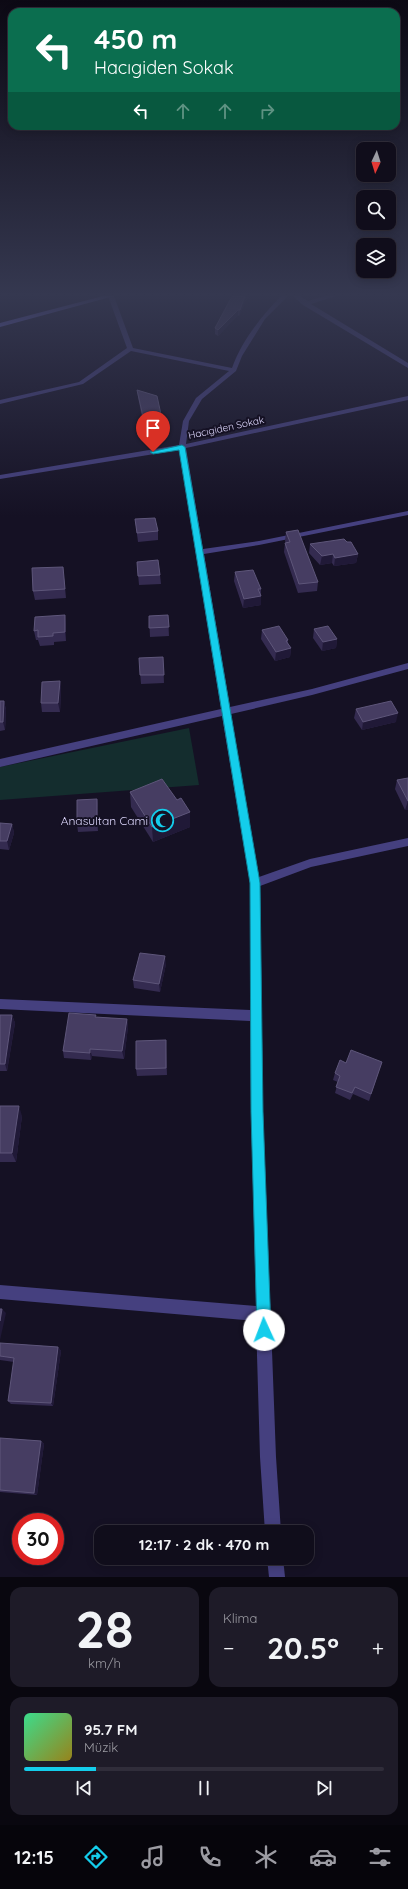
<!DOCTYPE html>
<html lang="tr">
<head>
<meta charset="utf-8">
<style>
	:root { --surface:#100d1b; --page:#1e1b28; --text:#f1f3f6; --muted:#9c9ca3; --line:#302d3a; --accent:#14cdeb }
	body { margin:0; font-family:Quicksand,sans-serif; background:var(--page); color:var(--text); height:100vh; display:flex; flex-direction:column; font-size:15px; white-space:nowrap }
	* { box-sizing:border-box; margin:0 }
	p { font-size:13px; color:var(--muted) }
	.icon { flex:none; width:22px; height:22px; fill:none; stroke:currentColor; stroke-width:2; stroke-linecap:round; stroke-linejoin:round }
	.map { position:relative; height:1577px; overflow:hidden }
	.sheet { display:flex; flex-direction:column; gap:10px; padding:10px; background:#09070f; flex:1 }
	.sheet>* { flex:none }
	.hud { position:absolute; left:8px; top:8px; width:392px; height:122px; border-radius:12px; box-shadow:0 2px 10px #0003,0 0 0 1px var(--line); background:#0b6e4f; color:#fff; overflow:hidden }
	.needle { width:26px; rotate:184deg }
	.controls { position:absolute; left:356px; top:142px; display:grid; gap:8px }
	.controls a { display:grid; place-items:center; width:40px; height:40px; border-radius:8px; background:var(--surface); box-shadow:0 2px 10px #0003,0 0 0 1px var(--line); font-size:20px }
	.speed { position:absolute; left:12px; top:1513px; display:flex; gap:8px; font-size:20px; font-weight:700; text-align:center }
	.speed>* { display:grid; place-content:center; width:52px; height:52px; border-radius:50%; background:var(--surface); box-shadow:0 2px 10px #0003,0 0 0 1px var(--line); line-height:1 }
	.speed .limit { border:6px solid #d22; background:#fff; color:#111 }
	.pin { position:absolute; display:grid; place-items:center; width:34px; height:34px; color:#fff; margin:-41px -17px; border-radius:50% 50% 50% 0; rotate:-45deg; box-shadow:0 0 4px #0007 }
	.pin .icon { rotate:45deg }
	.me { position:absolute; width:44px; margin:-22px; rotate:358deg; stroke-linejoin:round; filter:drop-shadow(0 0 3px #0008) }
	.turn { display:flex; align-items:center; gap:14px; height:84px; padding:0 20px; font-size:18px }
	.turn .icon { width:52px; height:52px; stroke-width:2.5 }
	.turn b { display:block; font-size:28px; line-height:34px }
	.lanes { display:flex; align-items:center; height:38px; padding:0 20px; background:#0003; justify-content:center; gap:20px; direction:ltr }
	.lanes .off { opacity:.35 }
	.big { font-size:30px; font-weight:700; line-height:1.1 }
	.sheet .tile { flex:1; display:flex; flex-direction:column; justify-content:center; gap:6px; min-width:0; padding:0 14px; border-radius:12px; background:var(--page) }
	.sheet .dial { align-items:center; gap:0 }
	.dial b { font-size:52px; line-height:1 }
	.song { display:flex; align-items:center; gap:12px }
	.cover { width:48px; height:48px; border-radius:6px; background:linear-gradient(135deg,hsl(150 70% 55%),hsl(50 70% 35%)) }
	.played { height:4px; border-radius:2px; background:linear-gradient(90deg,var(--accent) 20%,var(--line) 20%) }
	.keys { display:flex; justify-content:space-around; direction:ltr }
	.heat { display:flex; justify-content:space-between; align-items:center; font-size:22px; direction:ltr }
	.sheet .tiles { flex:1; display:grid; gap:10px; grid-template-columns:1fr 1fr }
	.tile:last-child { grid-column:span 2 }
	.trip { position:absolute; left:94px; top:1525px; width:220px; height:40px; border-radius:12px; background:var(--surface); box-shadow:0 2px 10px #0003,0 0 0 1px var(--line); font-weight:700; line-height:40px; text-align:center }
	.menu { display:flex; height:64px; justify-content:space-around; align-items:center; background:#06050b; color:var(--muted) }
	.menu .icon { width:28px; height:28px }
	.menu .active { color:var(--accent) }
	.menu b { font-size:18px; color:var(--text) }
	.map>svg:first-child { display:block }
	.green { fill:#142d2e }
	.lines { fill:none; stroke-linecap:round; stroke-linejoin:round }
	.street { fill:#45407f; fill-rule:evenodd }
	.secondary { fill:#7e77f3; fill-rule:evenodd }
	.wall { fill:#342b50 }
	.shaded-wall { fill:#201937 }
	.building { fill:#463d62; stroke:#5e567a }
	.route { fill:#14cdeb; stroke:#0d8599 }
	.labels { text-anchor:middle; stroke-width:4; stroke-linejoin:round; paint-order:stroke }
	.far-street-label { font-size:10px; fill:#ddd7fc; stroke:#151124 }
	.poi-label { font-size:12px; fill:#ddd7fc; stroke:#151124; text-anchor:end }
</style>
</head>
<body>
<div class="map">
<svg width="408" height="1577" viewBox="0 0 408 1577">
	<rect width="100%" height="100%" fill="#151124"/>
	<polygon class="green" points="189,728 199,785 0,800 0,767"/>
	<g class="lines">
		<g class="street">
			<path d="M108 296H114L133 348 232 368C242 340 261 317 281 296H288L265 319 242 356 236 371 202 399 189 421 186 444 408 396V400L186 448 203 549 259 541 408 511V515L259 545 204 554 230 707 312 689 408 663V669L312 695 231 714 259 877 310 859 408 838V846L311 867 260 886 263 1111 276 1457 281 1532H265L260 1457 256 1321 0 1299V1285L256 1306 251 1111 250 1021 0 1009V999L250 1010V883L222 716 0 767V759L221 709 179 450 0 479V475L179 445 183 421 196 398 229 371 131 351 83 384 0 404V400L79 382 127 348Z"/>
			<polygon points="293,296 300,296 308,301 325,296 336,296 311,304 408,363 408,368 303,305"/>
			<polygon points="267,1558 283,1558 285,1577 269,1577"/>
		</g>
		<polygon class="secondary" points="103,296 114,296 0,327 0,323"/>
	</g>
	<g class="wall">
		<polygon points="233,296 248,296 239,316 238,315 218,336 215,334 215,328"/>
		<polygon points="137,390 162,419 162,426 144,428 138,397"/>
		<polygon points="135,519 158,531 158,540 138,542"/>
		<polygon points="286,532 318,582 317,591 298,593 284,552 285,543 286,543 285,541"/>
		<polygon points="347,542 358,554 356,563 334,566 332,563 320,565 309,553 310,544"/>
		<polygon points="137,562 160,575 161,584 139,585"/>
		<polygon points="63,567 66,598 35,600 33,591"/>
		<polygon points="235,572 261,589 261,605 243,608 234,581"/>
		<polygon points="168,615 169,636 150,637 149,616"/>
		<polygon points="66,624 66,641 54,642 54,645 40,646 38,640 36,640 34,631"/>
		<polygon points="314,629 337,639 336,648 322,651 313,638"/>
		<polygon points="262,630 288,640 288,643 291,648 290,657 275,661 261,639"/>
		<polygon points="163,657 164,683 141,684 139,658"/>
		<polygon points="60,681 61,690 60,712 42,712 41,703"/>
		<polygon points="0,701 4,701 6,710 5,730 0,731"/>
		<polygon points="356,709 396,722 362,730 354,718"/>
		<polygon points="408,778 408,810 405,810 395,789 397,780"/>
		<polygon points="130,792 177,800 190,812 190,827 153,842 131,807"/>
		<polygon points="97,799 98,808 98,831 78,832 77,824"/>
		<polygon points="0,823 12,824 14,833 9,850 0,849"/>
		<polygon points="166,964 160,992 134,988 133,980"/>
		<polygon points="0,1015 12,1015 15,1023 7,1071 0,1071"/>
		<polygon points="96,1017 127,1019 128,1027 124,1059 92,1056 91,1060 64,1058 63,1051"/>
		<polygon points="166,1047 167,1075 137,1076 136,1069"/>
		<polygon points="382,1062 369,1101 353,1094 350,1100 335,1093 338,1082 333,1080 335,1073 346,1063"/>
		<polygon points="0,1106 22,1116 16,1162 0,1162"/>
		<polygon points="0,1343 58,1347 61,1351 53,1406 11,1404 8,1401 14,1362 0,1360"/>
		<polygon points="0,1438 41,1441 44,1444 37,1495 0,1492"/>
	</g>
	<g class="shaded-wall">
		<polygon points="245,296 248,296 239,316 240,310"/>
		<polygon points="238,310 238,315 218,336 218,330"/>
		<polygon points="333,554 332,563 320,565 322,556"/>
		<polygon points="358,554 356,563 334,566 335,558"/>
		<polygon points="261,596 261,605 243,608 244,599"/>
		<polygon points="65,615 66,624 66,641 65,632"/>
		<polygon points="337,639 336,648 322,651 323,642"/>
		<polygon points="291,648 290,657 275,661 276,652"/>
		<polygon points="60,681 61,690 60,712 58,703"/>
		<polygon points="4,701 6,710 5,730 3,722"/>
		<polygon points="398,713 396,722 362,730 363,722"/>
		<polygon points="97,799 98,808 98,831 97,823"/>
		<polygon points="408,801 408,810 405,810"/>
		<polygon points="190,812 190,827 153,842 152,827"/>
		<polygon points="12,824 14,833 9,850 7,841"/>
		<polygon points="165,956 166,964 160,992 159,984"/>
		<polygon points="12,1015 15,1023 7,1071 5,1064"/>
		<polygon points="127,1019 128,1027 124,1059 122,1051"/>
		<polygon points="90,1049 92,1056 91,1060 90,1053"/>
		<polygon points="19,1106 22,1116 16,1162 12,1153"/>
		<polygon points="2,1309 6,1313 0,1340 0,1321"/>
		<polygon points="58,1347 61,1351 53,1406 51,1403"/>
		<polygon points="41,1441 44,1444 37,1495 34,1493"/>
	</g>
	<g class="building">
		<polygon points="233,296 245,296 240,310 238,310 218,330 215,328 230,300"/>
		<polygon points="137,390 157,396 162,419 144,421"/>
		<polygon points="155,518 158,531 137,533 135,519"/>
		<polygon points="298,530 318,582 299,584 285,543 290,542 286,532"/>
		<polygon points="344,539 347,542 351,542 358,554 335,558 333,554 322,556 310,544"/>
		<polygon points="158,560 160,575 138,576 137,562"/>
		<polygon points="63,567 65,589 33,591 32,568"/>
		<polygon points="253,570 261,589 258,589 261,596 244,599 235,572"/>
		<polygon points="65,615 65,632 53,633 53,636 38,637 38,630 34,631 35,617"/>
		<polygon points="168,615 169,627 149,628 149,616"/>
		<polygon points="279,626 288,640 286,641 291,648 276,652 262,630"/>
		<polygon points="328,626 337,639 323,642 314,629"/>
		<polygon points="163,657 164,675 140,675 139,658"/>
		<polygon points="60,681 58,703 41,703 42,682"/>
		<polygon points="0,701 4,701 3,722 0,722"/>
		<polygon points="391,701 398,713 363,722 356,709"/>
		<polygon points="408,778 408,801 397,780"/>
		<polygon points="162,779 177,800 181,798 190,812 152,827 130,792"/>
		<polygon points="97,799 97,823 77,824 77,800"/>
		<polygon points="0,823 12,824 7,841 0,841"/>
		<polygon points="140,953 165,956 159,984 133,980"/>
		<polygon points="69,1013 96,1015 95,1017 127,1019 122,1051 90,1049 90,1053 63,1051"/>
		<polygon points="0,1015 12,1015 5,1064 0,1064"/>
		<polygon points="166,1040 166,1068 136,1069 136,1041"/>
		<polygon points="351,1050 382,1062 371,1094 355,1087 352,1093 336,1087 340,1076 335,1073 340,1060 346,1063"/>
		<polygon points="0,1106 19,1106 12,1153 0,1153"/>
		<polygon points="0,1309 2,1309 0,1321"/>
		<polygon points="0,1343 58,1347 51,1403 8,1401 14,1358 0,1356"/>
		<polygon points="0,1438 41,1441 34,1493 0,1490"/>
	</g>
	<linearGradient id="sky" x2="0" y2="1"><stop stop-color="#0c0914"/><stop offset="0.57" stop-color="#353850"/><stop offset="1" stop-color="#353850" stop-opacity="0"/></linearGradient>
	<rect width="408" height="517" fill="url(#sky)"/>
	<polygon class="route" points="182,445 185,447 260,883 263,1112 271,1330 269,1335 264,1337 259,1335 257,1330 251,1112 250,883 179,450 153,454 150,452"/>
	<defs>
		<symbol id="mosque-ring" viewBox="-11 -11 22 22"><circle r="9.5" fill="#151124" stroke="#14cdeb" stroke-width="1.5"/><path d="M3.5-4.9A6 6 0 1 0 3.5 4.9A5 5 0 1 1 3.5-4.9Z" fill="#14cdeb"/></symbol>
	</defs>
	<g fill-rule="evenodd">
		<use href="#mosque-ring" x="150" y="808" width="25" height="25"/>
	</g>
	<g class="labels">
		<g class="far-street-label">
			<text transform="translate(226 427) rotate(-12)" y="4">Hacıgiden Sokak</text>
		</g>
		<g class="poi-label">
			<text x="148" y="825">Anasultan Cami</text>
		</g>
	</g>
</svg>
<div class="controls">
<a><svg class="needle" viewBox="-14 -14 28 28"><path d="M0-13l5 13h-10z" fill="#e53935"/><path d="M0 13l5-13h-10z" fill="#9c9ca3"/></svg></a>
<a><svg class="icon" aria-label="search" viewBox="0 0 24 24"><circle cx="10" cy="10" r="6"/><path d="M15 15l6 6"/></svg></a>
<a><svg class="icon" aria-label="layers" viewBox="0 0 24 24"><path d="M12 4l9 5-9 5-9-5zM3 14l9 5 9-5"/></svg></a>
</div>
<div class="speed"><div class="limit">30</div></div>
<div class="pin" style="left:153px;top:452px;background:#d93025"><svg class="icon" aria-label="arrive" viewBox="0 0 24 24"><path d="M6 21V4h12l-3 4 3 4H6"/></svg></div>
<svg class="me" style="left:264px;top:1330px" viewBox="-20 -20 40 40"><circle r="19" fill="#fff"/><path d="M0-13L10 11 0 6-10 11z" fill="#14cdeb"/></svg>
<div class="trip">12:17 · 2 dk · 470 m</div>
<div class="hud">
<div class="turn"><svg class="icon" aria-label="left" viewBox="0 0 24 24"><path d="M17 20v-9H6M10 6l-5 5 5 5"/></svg><div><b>450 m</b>Hacıgiden Sokak</div></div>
<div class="lanes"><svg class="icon" aria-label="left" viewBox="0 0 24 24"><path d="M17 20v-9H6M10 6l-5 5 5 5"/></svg><svg class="icon off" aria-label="ahead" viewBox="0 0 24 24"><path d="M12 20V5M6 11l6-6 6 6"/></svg><svg class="icon off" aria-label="ahead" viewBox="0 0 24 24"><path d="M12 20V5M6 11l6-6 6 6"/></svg><svg class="icon off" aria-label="right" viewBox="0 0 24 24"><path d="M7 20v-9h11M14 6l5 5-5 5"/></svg></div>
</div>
</div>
<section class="sheet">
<div class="tiles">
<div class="tile dial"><b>28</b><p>km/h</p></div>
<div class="tile"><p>Klima</p>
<div class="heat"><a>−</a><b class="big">20.5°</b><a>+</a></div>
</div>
<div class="tile">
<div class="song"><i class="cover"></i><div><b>95.7 FM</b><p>Müzik</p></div></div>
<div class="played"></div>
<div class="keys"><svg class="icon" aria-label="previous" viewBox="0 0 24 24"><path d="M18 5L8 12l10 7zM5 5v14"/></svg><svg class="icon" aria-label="pause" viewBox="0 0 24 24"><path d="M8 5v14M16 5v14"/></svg><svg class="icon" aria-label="next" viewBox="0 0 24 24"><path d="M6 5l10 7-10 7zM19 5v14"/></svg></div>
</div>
</div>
</section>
<nav class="menu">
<b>12:15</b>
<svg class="icon active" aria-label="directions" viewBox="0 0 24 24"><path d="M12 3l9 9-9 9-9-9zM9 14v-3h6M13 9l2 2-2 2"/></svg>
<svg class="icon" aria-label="music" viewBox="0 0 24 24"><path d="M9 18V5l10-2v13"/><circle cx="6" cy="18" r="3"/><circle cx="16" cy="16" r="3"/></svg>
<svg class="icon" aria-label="phone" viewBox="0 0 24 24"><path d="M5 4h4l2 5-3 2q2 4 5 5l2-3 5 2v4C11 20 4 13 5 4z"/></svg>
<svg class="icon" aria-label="climate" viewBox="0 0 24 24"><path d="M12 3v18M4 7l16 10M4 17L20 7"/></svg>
<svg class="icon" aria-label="car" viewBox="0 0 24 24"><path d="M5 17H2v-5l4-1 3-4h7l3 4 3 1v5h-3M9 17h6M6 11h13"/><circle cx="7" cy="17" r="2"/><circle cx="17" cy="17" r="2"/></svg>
<svg class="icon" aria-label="filters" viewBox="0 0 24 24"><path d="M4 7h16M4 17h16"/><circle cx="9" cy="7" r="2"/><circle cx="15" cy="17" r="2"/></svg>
</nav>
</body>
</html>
